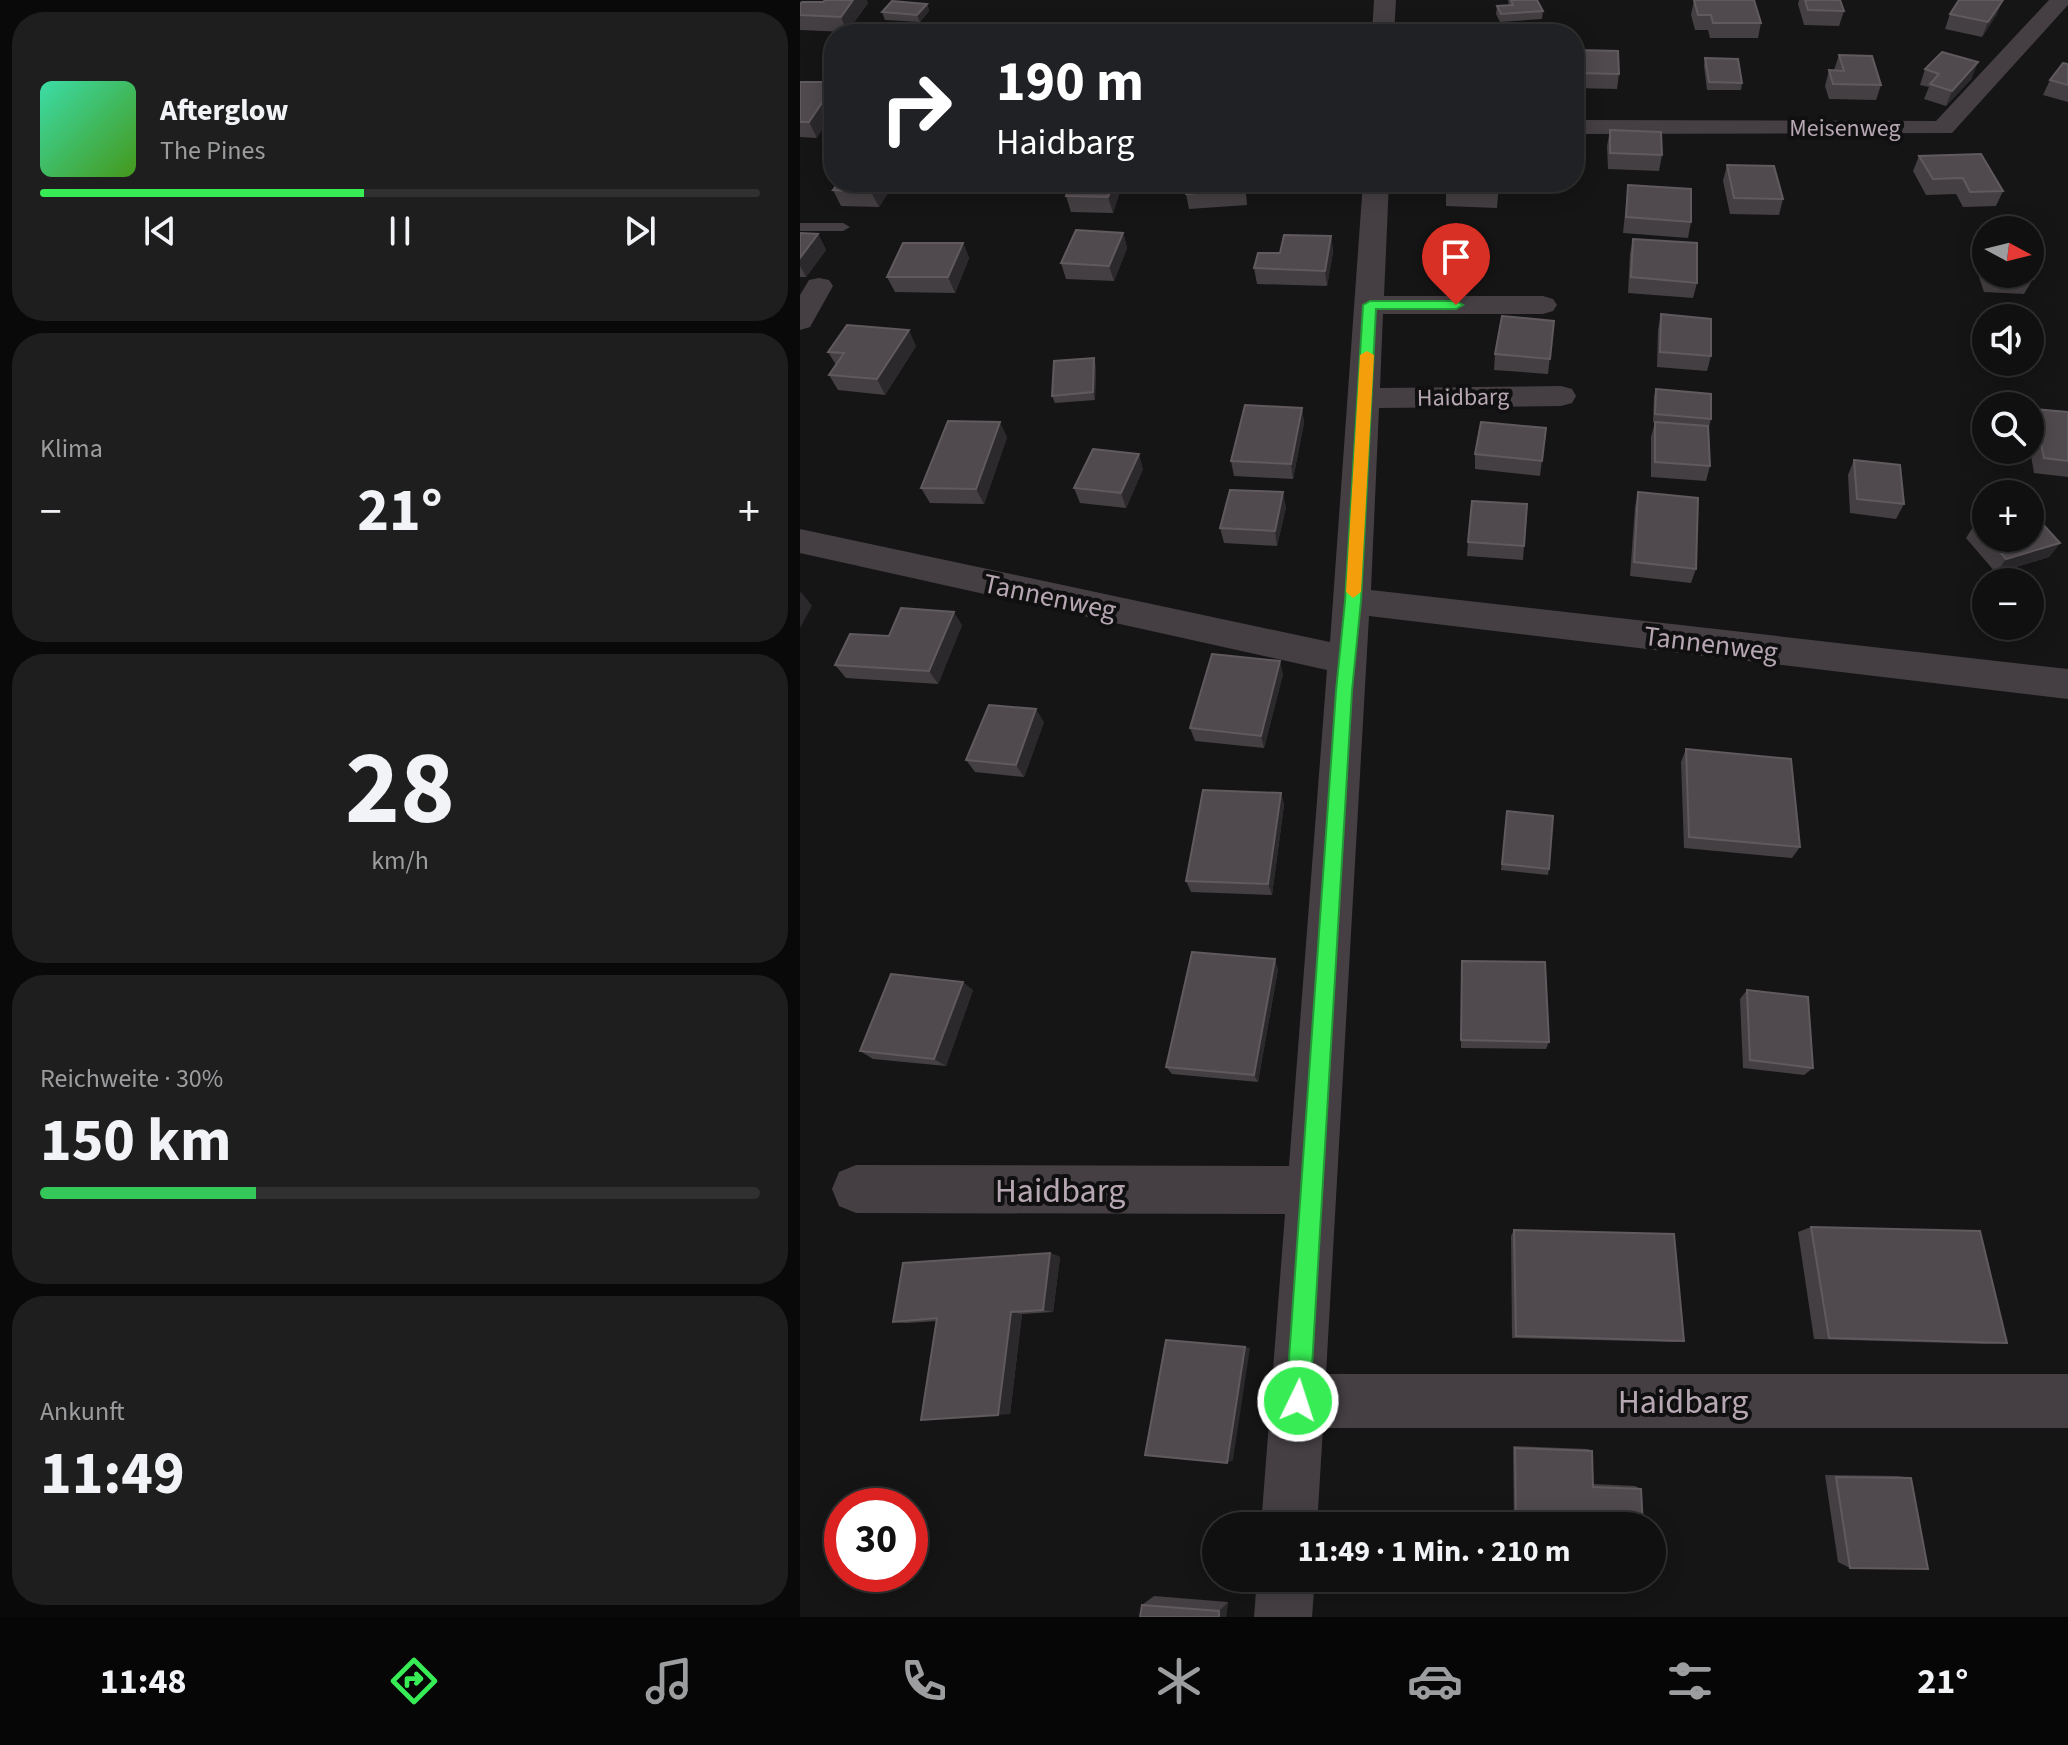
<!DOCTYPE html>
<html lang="de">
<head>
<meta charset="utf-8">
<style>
	:root { --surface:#101010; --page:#1e1e1e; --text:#f1f3f6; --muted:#9c9d9f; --line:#303030; --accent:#37ec54 }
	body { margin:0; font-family:"Source Sans 3",sans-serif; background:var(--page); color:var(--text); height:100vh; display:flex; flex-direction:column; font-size:30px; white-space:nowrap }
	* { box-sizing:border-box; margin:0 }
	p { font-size:26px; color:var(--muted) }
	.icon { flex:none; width:44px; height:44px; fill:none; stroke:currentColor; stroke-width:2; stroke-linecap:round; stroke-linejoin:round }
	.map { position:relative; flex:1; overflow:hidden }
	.panel { display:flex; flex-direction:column; gap:12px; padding:12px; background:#090909; width:800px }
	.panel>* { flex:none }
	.guide { position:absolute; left:24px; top:24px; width:760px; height:168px; border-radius:32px; box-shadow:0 4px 20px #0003,0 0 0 2px var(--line); background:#202124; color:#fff; overflow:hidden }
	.needle { width:52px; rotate:97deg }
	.fabs { position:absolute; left:1172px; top:216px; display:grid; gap:16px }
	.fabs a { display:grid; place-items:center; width:72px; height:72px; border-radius:50%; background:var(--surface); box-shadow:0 4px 20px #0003,0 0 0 2px var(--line); font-size:40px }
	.speed { position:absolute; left:24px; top:1488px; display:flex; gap:16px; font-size:40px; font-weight:700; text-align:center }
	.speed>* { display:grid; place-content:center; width:104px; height:104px; border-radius:50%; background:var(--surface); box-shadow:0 4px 20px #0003,0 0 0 2px var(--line); line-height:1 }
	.speed .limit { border:12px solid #d22; background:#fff; color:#111 }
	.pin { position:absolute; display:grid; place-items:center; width:68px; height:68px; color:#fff; margin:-82px -34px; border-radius:50% 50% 50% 0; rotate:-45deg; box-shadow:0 0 8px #0007 }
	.pin .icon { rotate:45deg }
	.me { position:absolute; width:88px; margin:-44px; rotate:4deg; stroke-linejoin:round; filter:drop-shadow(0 0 6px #0008) }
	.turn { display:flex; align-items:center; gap:28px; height:168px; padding:0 40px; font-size:36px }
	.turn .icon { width:104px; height:104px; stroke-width:2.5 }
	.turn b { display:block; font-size:56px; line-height:68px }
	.big { font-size:60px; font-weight:700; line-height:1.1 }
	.panel .card { flex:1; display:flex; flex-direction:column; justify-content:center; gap:12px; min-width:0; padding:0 28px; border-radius:32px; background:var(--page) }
	.panel .dial { align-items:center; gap:0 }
	.dial b { font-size:104px; line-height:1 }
	.song { display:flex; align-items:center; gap:24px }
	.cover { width:96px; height:96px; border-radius:12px; background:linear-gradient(135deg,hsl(160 70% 55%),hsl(100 70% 35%)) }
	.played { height:8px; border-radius:4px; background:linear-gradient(90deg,var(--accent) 45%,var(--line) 45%) }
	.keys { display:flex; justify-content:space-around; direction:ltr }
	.heat { display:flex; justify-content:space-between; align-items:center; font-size:44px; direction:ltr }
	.charge { height:12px; border-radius:6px; background:linear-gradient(90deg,#34c759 30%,var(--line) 0) }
	.trip { position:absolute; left:402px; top:1512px; width:464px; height:80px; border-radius:40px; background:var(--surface); box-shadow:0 4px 20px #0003,0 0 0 2px var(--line); font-weight:700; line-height:80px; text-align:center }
	.tab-bar { display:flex; height:128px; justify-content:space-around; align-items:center; background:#060606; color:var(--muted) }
	.tab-bar .icon { width:56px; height:56px }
	.tab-bar .active { color:var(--accent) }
	.tab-bar b { font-size:36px; color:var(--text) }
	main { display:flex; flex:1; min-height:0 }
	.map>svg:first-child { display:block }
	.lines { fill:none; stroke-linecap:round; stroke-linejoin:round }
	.service { fill:#453f43; fill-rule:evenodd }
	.minor { fill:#453f43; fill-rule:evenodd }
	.wall { fill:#443f42 }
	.shaded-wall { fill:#2c292c }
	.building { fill:#504a4f; stroke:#60595e; stroke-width:2 }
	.route { fill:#37ec54; stroke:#249937; stroke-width:2 }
	.slow { fill:#f59e0b }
	.labels { text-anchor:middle; stroke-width:8; stroke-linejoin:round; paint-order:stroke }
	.far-street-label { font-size:24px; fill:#b6a7b3; stroke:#111011 }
	.street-label { font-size:28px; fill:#b6a7b3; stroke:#111011 }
	.near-street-label { font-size:34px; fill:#b6a7b3; stroke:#111011 }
</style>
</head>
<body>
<main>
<section class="panel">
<div class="card">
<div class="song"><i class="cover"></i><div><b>Afterglow</b><p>The Pines</p></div></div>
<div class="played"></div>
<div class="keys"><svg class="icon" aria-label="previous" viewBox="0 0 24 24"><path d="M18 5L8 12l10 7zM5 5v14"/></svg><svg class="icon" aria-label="pause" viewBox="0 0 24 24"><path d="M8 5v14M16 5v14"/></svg><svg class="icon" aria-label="next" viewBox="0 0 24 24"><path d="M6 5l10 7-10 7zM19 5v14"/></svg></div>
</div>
<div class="card"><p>Klima</p>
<div class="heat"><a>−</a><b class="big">21°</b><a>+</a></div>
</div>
<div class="card dial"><b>28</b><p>km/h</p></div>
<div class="card"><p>Reichweite · 30%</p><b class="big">150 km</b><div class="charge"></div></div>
<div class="card"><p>Ankunft</p><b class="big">11:49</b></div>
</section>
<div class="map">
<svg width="1268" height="1617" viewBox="0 0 1268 1617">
	<rect width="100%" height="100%" fill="#161516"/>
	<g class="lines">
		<polygon class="service" points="0,223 43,223 50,227 43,231 0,231"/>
		<g class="minor">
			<polygon points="574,0 596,0 594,34 572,34"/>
			<polygon points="1249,0 1268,0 1268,5 1152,133 774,134 774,120 1136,121"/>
			<polygon points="563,182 589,182 584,296 743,296 753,299 757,305 753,311 743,314 583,314 580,388 761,386 772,389 776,396 772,403 761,406 579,408 571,590 1268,669 1268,699 569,616 526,1374 1268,1374 1268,1428 523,1428 517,1526 461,1526 485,1214 56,1213 39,1206 32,1189 39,1172 56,1165 489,1166 527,670 0,553 0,529 530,642"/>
			<polygon points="19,278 29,280 33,286 10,327 0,330 0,295 9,280"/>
			<polygon points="457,1578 515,1578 512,1617 454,1617"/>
		</g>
	</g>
	<g class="wall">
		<polygon points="708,0 737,0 743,11 742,19 700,22 696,14 697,6 709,5"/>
		<polygon points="894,0 961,23 958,38 910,38 908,30 895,30 891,15"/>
		<polygon points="999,0 1040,0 1044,11 1039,26 1004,25 998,4"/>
		<polygon points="23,2 68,3 47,32 0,30 0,4"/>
		<polygon points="127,4 129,11 120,22 85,20 82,12"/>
		<polygon points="1150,14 1197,14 1182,37 1145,29"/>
		<polygon points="776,50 819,74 817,89 775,88 775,65"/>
		<polygon points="1039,55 1081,85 1076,100 1029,99 1025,86 1029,70 1034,70"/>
		<polygon points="34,57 34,75 29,64"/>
		<polygon points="905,58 942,83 941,90 907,90 904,66"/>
		<polygon points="1268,64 1268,102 1243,95 1250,80"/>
		<polygon points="1125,69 1172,78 1146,106 1124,99 1129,87 1120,85"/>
		<polygon points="0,82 17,138 0,137"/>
		<polygon points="810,130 862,155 859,171 808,169 807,146"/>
		<polygon points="1119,156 1203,191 1196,206 1163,207 1156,194 1126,195 1113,171"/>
		<polygon points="927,165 983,199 979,215 930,214 923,181"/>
		<polygon points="39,182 95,182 79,207 41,206 33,190"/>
		<polygon points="271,182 323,182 313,213 271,212 266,196"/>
		<polygon points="386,182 445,182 447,205 389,209 386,194"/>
		<polygon points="699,182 697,208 646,206 646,190"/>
		<polygon points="828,185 891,222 888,238 823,233"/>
		<polygon points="0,233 18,234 26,250 6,277 0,277"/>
		<polygon points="323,233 327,248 314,281 266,279 261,263"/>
		<polygon points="1178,235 1186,235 1186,274 1230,274 1233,279 1224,294 1184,292 1170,250"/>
		<polygon points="531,236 533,252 527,286 457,284 454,268 480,253"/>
		<polygon points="833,239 897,283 893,298 828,293 830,254"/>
		<polygon points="163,243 169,258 155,293 95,292 87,277"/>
		<polygon points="861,314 911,356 907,371 857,367 858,330"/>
		<polygon points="754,321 748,374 694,370 695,354"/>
		<polygon points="116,346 85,395 38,390 29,375 36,365 28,352"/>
		<polygon points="296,366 295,400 255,403 252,396"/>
		<polygon points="856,389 911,419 909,427 910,466 906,481 851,477 851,437 855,422 853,422 854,397"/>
		<polygon points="502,408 504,423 493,479 434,476 431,461"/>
		<polygon points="1234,409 1268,412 1268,477 1234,473 1230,450 1230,415"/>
		<polygon points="746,428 740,476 675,469 675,454"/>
		<polygon points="207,437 184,504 130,503 121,488"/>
		<polygon points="1054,460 1104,504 1096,519 1050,513 1048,475"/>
		<polygon points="343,469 326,508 280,503 274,488"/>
		<polygon points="838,492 896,569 891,583 830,576 835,507"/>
		<polygon points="486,507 477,546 424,543 420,528"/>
		<polygon points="1186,521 1186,538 1230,538 1260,543 1249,557 1196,573 1166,538 1175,524"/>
		<polygon points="668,542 724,546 723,560 667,556"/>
		<polygon points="162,625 138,684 46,678 35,665 89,636"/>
		<polygon points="483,674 464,748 395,741 390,728"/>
		<polygon points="244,722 224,777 175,772 166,760"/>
		<polygon points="886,749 1000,847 992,858 884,848 881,762"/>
		<polygon points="481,793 484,805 472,895 391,892 386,881"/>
		<polygon points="707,811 749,869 748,875 701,870"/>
		<polygon points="478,969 458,1082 372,1074 366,1067"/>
		<polygon points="661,970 749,1042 746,1049 661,1048"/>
		<polygon points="173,990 146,1066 73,1059 60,1051"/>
		<polygon points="947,990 1013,1068 1004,1075 943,1068 940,999"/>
		<polygon points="1011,1227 1207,1343 1185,1344 1014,1339 998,1232"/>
		<polygon points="714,1230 884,1341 875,1342 712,1338 711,1236"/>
		<polygon points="250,1253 260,1257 253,1312 222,1314 210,1414 137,1321 107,1323 93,1322"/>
		<polygon points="713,1446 788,1449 792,1451 793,1484 835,1486 841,1489 843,1526 714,1526"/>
		<polygon points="1025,1475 1098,1476 1111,1478 1050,1568 1038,1562"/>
		<polygon points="354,1596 428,1602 426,1617 340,1617 342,1605"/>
	</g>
	<g class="shaded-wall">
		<polygon points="53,0 67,0 68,3 47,32 41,17"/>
		<polygon points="1203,0 1197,14 1182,37 1188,22"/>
		<polygon points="127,4 129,11 120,22 117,15"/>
		<polygon points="1178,62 1172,78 1146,106 1152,91"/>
		<polygon points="34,85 34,111 17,138 9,122"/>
		<polygon points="78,182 95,182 79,207 71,192"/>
		<polygon points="314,182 323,182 313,213 308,197"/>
		<polygon points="323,233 327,248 314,281 309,266"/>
		<polygon points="18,234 26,250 6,277 0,266 0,258"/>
		<polygon points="531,236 533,252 527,286 525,271"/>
		<polygon points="163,243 169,258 155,293 148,277"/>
		<polygon points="109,330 116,346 85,395 77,379"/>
		<polygon points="294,358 296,366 295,400 293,392"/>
		<polygon points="502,408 504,423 493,479 491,464"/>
		<polygon points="200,422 207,437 184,504 176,489"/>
		<polygon points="339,454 343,469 326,508 321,493"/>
		<polygon points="483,492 486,507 477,546 475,531"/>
		<polygon points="1260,543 1249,557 1196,573 1206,559"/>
		<polygon points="1,592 12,606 0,628 0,593"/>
		<polygon points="154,612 162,625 138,684 129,671"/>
		<polygon points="480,661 483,674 464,748 461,736"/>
		<polygon points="236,709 244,722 224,777 216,765"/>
		<polygon points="481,793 484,805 472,895 468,884"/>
		<polygon points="475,959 478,969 458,1082 454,1075"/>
		<polygon points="163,982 173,990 146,1066 134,1059"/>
		<polygon points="250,1253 260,1257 253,1312 243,1310"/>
		<polygon points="211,1312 222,1314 210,1414 198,1415"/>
		<polygon points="445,1347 450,1348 433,1460 427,1463"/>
		<polygon points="428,1602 426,1617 419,1617 419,1611"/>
	</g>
	<g class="building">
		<polygon points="25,0 53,0 41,17 0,15 0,4 2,2 23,2"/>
		<polygon points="711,0 737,0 743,11 701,14 697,6 713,5"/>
		<polygon points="894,0 954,0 961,23 913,23 911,15 898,15"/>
		<polygon points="1005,0 1040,0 1044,11 1008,10"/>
		<polygon points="1159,0 1203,0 1188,22 1150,14"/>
		<polygon points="92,1 127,4 117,15 82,12"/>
		<polygon points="409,24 432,34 390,34"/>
		<polygon points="776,50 818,51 819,74 777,73"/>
		<polygon points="1142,52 1178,62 1152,91 1130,84 1139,74 1125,69"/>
		<polygon points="1039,55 1072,56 1081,85 1033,84 1029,70 1044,71"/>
		<polygon points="905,58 938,59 942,83 909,82"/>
		<polygon points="1263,63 1268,64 1268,85 1250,80"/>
		<polygon points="0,82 34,82 34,85 9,122 0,122"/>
		<polygon points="810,130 861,132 862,155 810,153"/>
		<polygon points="1181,154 1203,191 1170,192 1163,178 1133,179 1119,156"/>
		<polygon points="927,165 974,166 983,199 934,198"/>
		<polygon points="39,182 78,182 71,192 33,190"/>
		<polygon points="271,182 314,182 308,197 266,196"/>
		<polygon points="386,182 444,182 445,189 386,194"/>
		<polygon points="647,182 699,182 698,192 646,190"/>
		<polygon points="828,185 891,189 891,222 826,217"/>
		<polygon points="276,230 323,233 309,266 261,263"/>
		<polygon points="0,233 18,234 0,258"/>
		<polygon points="484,235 531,236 525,271 454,268 458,253 480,253"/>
		<polygon points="1178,235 1186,235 1186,259"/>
		<polygon points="833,239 897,243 897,283 831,277"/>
		<polygon points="103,243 163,243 148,277 87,277"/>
		<polygon points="1230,272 1233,279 1192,277 1191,274 1230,274"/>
		<polygon points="861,314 911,319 911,356 860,352"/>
		<polygon points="702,316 754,321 750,359 695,354"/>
		<polygon points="47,325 109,330 77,379 29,375 44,353 28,352"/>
		<polygon points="294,358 293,392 252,396 254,361"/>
		<polygon points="856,389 911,394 911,419 855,414"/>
		<polygon points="445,405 502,408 491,464 431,461"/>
		<polygon points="1234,409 1268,412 1268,461 1244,458"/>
		<polygon points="148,421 200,422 176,489 121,488"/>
		<polygon points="681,422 746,428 742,461 675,454"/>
		<polygon points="855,422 908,426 910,466 855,462"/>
		<polygon points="293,449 339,454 321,493 274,488"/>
		<polygon points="1054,460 1100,465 1104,504 1057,499"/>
		<polygon points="430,490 483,492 475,531 420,528"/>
		<polygon points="838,492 898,498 896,569 834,562"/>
		<polygon points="672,501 727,504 724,546 668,542"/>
		<polygon points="1230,510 1260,543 1206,559 1188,538 1230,538"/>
		<polygon points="1186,521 1186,536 1175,524"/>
		<polygon points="101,608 154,612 129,671 35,665 50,634 89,636"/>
		<polygon points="412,654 480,661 461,736 390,728"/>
		<polygon points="189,705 236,709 216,765 166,760"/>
		<polygon points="886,749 991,759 1000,847 889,837"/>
		<polygon points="403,790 481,793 468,884 386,881"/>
		<polygon points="707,811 753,816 749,869 702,864"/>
		<polygon points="392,952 475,959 454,1075 366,1067"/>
		<polygon points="662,961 745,962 749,1042 661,1040"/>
		<polygon points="91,974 163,982 134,1059 60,1051"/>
		<polygon points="947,990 1008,997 1013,1068 950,1060"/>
		<polygon points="1011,1227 1180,1231 1207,1343 1029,1338"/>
		<polygon points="714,1230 874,1234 884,1341 716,1336"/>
		<polygon points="250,1253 243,1310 211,1312 198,1415 121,1420 137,1318 93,1322 103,1263"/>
		<polygon points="366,1340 445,1347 427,1463 345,1455"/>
		<polygon points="715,1448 792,1451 793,1487 841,1489 843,1526 716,1526"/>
		<polygon points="1036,1477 1111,1478 1128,1569 1050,1568"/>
		<polygon points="342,1605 419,1611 419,1617 340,1617"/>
	</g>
	<polygon class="route" points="570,301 656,301 663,305 656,309 576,309 561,601 552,691 510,1401 506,1409 498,1413 489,1409 486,1401 536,691 545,601 563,305"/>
	<polygon class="slow" points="567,351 574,355 561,592 553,598 546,592 560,355"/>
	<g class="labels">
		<g class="far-street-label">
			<text x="1045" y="136">Meisenweg</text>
			<text transform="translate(663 397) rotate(-1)" y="8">Haidbarg</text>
		</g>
		<g class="street-label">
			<text transform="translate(250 596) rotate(12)" y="10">Tannenweg</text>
			<text transform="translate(911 643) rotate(7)" y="10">Tannenweg</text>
		</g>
		<g class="near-street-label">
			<text x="260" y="1202">Haidbarg</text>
			<text x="883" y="1413">Haidbarg</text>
		</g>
	</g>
</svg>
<div class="fabs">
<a><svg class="needle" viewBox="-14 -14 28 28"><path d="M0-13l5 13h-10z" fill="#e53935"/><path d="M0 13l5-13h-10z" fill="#9c9d9f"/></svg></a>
<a><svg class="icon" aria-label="sound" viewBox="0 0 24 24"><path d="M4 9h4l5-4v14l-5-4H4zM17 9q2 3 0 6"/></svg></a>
<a><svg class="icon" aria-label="search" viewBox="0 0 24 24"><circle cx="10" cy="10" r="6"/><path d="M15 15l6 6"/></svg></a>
<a>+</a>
<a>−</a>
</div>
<div class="speed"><div class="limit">30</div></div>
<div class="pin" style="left:656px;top:305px;background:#d93025"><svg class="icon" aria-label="arrive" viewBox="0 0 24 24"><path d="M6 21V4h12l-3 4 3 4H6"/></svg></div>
<svg class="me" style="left:498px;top:1401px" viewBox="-20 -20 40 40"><circle r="17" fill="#37ec54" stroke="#fff" stroke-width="3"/><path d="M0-11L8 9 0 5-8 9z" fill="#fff"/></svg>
<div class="trip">11:49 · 1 Min. · 210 m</div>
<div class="guide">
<div class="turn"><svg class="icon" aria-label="right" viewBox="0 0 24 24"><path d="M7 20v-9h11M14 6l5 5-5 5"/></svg><div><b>190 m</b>Haidbarg</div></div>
</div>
</div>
</main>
<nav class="tab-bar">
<b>11:48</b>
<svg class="icon active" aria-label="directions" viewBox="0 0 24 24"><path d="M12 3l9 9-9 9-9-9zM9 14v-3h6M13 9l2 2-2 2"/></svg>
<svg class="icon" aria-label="music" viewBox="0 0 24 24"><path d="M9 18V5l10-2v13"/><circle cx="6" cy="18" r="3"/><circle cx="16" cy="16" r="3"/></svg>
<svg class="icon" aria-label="phone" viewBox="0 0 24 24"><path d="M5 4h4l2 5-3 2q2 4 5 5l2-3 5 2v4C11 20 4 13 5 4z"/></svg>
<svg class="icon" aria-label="climate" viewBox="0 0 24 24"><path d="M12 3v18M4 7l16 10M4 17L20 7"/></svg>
<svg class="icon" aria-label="car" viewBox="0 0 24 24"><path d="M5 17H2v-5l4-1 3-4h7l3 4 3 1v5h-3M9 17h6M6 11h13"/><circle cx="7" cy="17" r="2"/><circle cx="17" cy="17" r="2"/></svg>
<svg class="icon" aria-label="filters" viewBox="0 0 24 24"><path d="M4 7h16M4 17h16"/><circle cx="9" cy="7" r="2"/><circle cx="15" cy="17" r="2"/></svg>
<b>21°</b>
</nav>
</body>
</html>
